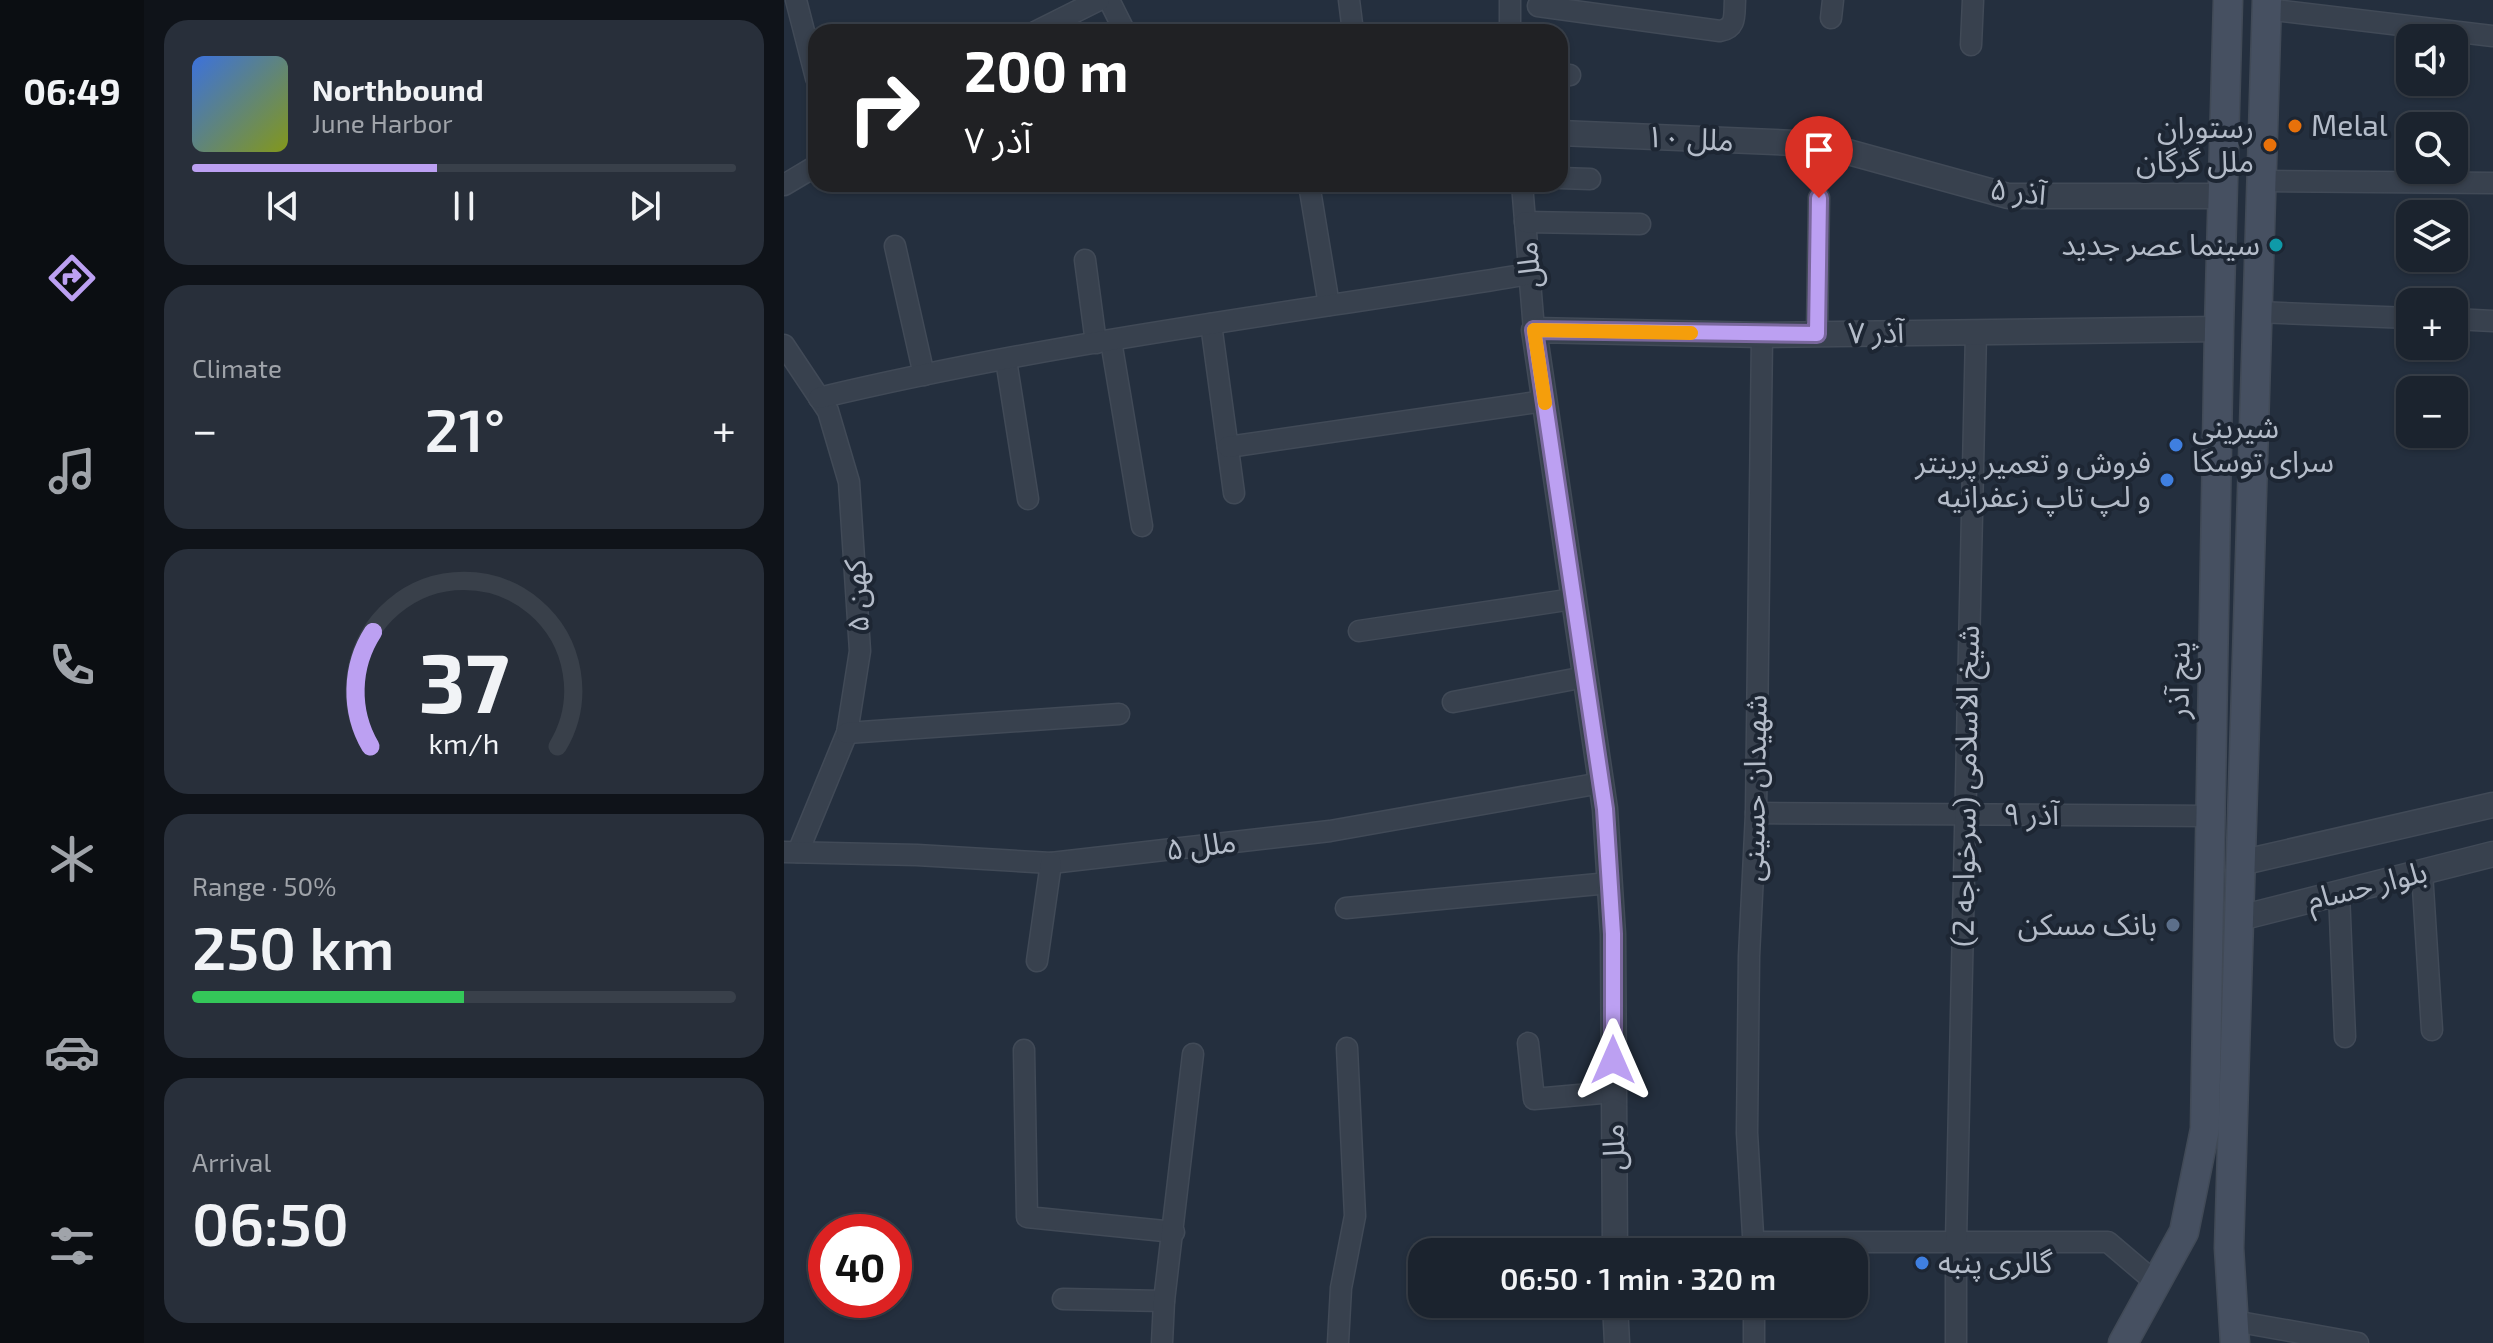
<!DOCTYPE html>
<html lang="en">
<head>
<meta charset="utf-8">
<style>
	:root { --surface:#1b232e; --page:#282f3a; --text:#f1f3f6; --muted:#a0a4aa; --line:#39404a; --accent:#bca0f2 }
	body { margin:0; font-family:"Exo 2","Noto Sans Arabic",sans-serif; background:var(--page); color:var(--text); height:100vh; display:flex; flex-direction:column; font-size:30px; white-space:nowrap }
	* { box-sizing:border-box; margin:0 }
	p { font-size:26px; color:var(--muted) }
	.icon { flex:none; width:44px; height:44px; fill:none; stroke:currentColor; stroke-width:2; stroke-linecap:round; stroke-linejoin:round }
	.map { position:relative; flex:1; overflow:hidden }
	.side { display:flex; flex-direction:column; gap:20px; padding:20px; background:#0f1319; width:640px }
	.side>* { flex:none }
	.top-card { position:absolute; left:24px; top:24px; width:760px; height:168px; border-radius:24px; box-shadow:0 2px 6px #0004,0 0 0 2px var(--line); background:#202124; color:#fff; overflow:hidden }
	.fabs { position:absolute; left:1612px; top:24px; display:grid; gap:16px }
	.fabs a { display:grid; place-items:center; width:72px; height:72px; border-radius:16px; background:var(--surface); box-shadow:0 2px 6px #0004,0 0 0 2px var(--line); font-size:40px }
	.speed { position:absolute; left:24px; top:1214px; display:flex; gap:16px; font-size:40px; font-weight:700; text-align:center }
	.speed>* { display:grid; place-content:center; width:104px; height:104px; border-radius:50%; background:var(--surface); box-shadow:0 2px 6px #0004,0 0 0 2px var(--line); line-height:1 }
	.speed .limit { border:12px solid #d22; background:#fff; color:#111 }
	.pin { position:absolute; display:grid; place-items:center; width:68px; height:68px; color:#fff; margin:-82px -34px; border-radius:50% 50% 50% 0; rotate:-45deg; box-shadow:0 0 8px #0007 }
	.pin .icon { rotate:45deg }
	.me { position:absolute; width:88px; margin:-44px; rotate:0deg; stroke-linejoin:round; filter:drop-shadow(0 0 6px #0008) }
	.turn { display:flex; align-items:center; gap:28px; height:168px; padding:0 24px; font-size:36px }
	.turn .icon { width:104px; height:104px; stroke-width:2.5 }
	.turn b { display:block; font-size:56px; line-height:68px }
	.big { font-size:60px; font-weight:600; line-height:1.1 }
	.side .tile { flex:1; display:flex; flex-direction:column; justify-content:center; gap:12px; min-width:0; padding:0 28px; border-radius:24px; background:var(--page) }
	.side .dial { align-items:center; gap:0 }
	.dial svg { height:208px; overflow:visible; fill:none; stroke:var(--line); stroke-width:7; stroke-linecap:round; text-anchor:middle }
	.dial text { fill:var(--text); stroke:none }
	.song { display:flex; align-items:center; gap:24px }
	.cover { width:96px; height:96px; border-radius:12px; background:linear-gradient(135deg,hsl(220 70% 55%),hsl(70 70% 35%)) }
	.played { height:8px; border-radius:4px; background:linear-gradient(90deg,var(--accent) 45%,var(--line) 45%) }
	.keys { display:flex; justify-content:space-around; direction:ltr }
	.heat { display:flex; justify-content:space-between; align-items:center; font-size:44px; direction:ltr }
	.charge { height:12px; border-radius:6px; background:linear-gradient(90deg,#34c759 50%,var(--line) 0) }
	.trip { position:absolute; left:624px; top:1238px; width:460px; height:80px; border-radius:24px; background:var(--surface); box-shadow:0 2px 6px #0004,0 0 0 2px var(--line); font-weight:600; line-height:80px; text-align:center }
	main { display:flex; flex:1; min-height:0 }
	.tab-bar { display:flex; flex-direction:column; width:144px; justify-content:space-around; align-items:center; background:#0b0e12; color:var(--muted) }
	.tab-bar .icon { width:56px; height:56px }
	.tab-bar .selected { color:var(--accent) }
	.tab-bar b { font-size:36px; color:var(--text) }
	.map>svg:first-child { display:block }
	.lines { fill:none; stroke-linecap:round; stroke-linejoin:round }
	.minor-casing { stroke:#414a57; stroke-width:23 }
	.tertiary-casing { stroke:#414a57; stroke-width:27 }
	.secondary-casing { stroke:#414a57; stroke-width:31 }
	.minor { stroke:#38414e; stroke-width:20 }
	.tertiary { stroke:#38414e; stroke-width:24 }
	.secondary { stroke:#465061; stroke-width:28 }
	.route-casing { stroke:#7a689d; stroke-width:20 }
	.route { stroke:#bca0f2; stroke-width:14 }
	.slow { stroke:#f59e0b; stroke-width:14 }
	.food-dot { fill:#e8710a; stroke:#1d2633; stroke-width:3 }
	.culture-dot { fill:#0f9aa8; stroke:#1d2633; stroke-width:3 }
	.shop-dot { fill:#3f7fe0; stroke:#1d2633; stroke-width:3 }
	.service-dot { fill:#5c6f8a; stroke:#1d2633; stroke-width:3 }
	.labels { text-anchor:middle; stroke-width:8; stroke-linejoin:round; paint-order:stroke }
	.poi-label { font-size:30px; fill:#b4bcc9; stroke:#1d2633; text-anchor:end }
	.street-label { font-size:30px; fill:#b4bcc9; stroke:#1d2633 }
</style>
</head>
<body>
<main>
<nav class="tab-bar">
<b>06:49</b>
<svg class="icon selected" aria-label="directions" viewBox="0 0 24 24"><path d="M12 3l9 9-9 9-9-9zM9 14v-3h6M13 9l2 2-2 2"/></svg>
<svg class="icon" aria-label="music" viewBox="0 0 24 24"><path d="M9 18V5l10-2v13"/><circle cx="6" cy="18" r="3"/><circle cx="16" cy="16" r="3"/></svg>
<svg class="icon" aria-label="phone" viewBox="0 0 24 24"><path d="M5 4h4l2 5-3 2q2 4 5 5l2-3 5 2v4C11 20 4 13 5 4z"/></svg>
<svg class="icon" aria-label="climate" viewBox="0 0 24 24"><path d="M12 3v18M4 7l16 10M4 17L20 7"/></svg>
<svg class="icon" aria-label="car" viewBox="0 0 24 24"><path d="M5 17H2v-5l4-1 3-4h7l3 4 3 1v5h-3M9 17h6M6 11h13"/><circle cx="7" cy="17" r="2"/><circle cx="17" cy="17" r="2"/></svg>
<svg class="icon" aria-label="filters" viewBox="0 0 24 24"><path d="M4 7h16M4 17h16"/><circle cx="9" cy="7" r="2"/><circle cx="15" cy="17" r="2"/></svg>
</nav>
<section class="side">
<div class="tile">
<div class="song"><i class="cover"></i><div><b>Northbound</b><p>June Harbor</p></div></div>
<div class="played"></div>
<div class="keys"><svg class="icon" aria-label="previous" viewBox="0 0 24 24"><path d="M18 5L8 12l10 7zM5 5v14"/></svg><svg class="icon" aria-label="pause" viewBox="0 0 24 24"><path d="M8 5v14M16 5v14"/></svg><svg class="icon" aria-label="next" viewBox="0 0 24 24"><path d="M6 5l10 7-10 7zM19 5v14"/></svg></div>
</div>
<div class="tile"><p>Climate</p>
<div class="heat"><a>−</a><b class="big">21°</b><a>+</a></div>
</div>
<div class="tile dial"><svg viewBox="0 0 100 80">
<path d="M14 69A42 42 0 1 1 86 69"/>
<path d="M14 69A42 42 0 0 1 15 25" stroke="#bca0f2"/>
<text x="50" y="56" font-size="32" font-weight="700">37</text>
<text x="50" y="72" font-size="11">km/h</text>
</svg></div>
<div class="tile"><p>Range · 50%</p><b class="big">250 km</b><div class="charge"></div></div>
<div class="tile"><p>Arrival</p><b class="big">06:50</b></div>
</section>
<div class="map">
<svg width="1709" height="1343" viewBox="0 0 1709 1343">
	<rect width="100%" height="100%" fill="#242f3e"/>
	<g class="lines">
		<defs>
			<g id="minor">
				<polyline points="12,0 32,78"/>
				<polyline points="325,0 341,32"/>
				<polyline points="565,0 569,32"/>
				<polyline points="726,0 726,32"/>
				<path d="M754 6 936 31C953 28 950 15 951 0"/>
				<polyline points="1482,9 1709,36"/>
				<polyline points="1047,18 1049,0"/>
				<polyline points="251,32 315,0"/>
				<polyline points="1187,45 1189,0"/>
				<polyline points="776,77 786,75"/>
				<polyline points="776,178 806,179"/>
				<polyline points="1478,181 1709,183"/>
				<polyline points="525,184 545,305"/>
				<polyline points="738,184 750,330"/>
				<polyline points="0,185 32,166"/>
				<polyline points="741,222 856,224"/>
				<polyline points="111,246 140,375"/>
				<polyline points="301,260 312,343"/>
				<polyline points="1473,312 1626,318"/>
				<polyline points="1670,319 1709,321"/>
				<polyline points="427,324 450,493"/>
				<polyline points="1033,334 1035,198"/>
				<polyline points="327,341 358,526"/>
				<polyline points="0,345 44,411 65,482 76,651 63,733 14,852"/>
				<polyline points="222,360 244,499"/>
				<path d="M35 398C269 342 509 313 745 274"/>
				<polyline points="444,447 760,401"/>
				<polyline points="575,631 789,599"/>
				<polyline points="669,702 801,677"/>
				<polyline points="63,733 335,714"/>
				<polyline points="972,813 1426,816"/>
				<polyline points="0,852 133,855 267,863 546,831 817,783"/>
				<polyline points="1638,872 1648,1030"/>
				<polyline points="1555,893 1561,1037"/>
				<polyline points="562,908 825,883"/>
				<polyline points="253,961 267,863"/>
				<polyline points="744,1043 750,1099 829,1092"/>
				<polyline points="240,1050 243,1217 390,1232"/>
				<polyline points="970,1242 1324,1242 1371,1282"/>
				<polyline points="970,1252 963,1133 965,956 972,813 978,335"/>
				<polyline points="279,1299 380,1301"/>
				<polyline points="1450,1321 1574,1343"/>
				<polyline points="378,1343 380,1301 409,1054"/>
				<polyline points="554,1343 557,1288 571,1216 563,1048"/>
				<polyline points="970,1343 970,1304"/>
				<polyline points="1172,1343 1172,1241 1192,332"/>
			</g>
			<g id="tertiary">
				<polyline points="776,133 1035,144 1224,196 1438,196"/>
				<polyline points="1456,863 1709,805"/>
				<polyline points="1456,918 1709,854"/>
				<polyline points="831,1252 829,934 821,809 750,330 978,335 1435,329"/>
				<polyline points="831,1304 833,1343"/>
			</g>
			<g id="secondary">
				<polyline points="1339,1343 1400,1232 1421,1129 1435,329 1444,0"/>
				<polyline points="1451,1343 1445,1248 1483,0"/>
			</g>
		</defs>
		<use href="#minor" class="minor-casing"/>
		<use href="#tertiary" class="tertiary-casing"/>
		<use href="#secondary" class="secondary-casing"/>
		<use href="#minor" class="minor"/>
		<use href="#tertiary" class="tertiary"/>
		<use href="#secondary" class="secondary"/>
	</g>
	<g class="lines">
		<defs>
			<polyline id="route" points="829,1060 829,934 821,809 750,330 1033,334 1035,198"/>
		</defs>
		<use href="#route" class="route-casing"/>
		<use href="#route" class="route"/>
		<polyline class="slow" points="761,403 750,330 907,333"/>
	</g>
	<g class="food-dot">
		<circle cx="1511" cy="126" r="8"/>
		<circle cx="1486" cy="145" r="8"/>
	</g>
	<circle class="culture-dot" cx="1492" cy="245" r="8"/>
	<g class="shop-dot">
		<circle cx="1392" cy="445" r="8"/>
		<circle cx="1383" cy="480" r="8"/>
		<circle cx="1138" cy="1263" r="8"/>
	</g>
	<circle class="service-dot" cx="1389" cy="925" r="8"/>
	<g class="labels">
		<g class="poi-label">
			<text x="1527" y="136" text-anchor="start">Melal</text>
			<text x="1470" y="138">رستوران<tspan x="1470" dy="34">ملل گرگان</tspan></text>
			<text x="1476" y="255">سینما عصر جدید</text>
			<text x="1408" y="438" text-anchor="start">شیرینی<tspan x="1408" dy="34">سرای توسکا</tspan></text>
			<text x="1367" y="473">فروش و تعمیر پرینتر<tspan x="1367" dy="34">و لپ تاپ زعفرانیه</tspan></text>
			<text x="1373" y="935">بانک مسکن</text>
			<text x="1154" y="1273" text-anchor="start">گالری پنبه</text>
		</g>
		<g class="street-label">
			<text transform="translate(906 139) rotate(3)" y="10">۱۰ ملل</text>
			<text transform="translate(1234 192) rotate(6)" y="10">آذر ۵</text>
			<text transform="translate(745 265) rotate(-95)" y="10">ملل</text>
			<text transform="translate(1092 333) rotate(-1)" y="10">آذر ۷</text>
			<text transform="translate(73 596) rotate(-93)" y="10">۵ کهن</text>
			<text transform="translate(1395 680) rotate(-89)" y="10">پنج آذر</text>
			<text transform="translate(1182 786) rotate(-89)" y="10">شیخ الاسلامی (سرخواجه 2)</text>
			<text transform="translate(971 788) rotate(-89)" y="10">شهیدان حسینی</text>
			<text x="1247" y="825">۹ آذر</text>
			<text transform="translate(417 846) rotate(-7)" y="10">ملل ۵</text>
			<text transform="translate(1583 886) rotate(-14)" y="10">بلوار حسام</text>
			<text transform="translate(830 1147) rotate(-91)" y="10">ملل</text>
		</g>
	</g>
</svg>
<div class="fabs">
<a><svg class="icon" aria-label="sound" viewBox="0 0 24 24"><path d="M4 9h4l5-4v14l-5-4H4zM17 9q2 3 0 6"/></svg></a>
<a><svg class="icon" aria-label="search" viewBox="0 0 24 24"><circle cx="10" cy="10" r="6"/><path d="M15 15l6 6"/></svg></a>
<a><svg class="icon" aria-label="layers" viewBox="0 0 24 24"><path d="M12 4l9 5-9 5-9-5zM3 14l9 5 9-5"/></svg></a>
<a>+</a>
<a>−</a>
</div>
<div class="speed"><div class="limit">40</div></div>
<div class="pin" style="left:1035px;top:198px;background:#d93025"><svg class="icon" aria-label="arrive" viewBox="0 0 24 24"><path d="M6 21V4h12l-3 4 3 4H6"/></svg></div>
<svg class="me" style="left:829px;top:1060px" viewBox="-20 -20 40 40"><path d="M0-17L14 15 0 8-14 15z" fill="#bca0f2" stroke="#fff" stroke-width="4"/></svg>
<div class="trip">06:50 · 1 min · 320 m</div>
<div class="top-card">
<div class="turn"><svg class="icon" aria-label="right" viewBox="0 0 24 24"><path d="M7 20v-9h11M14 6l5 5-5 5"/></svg><div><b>200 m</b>آذر ۷</div></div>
</div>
</div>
</main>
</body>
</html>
